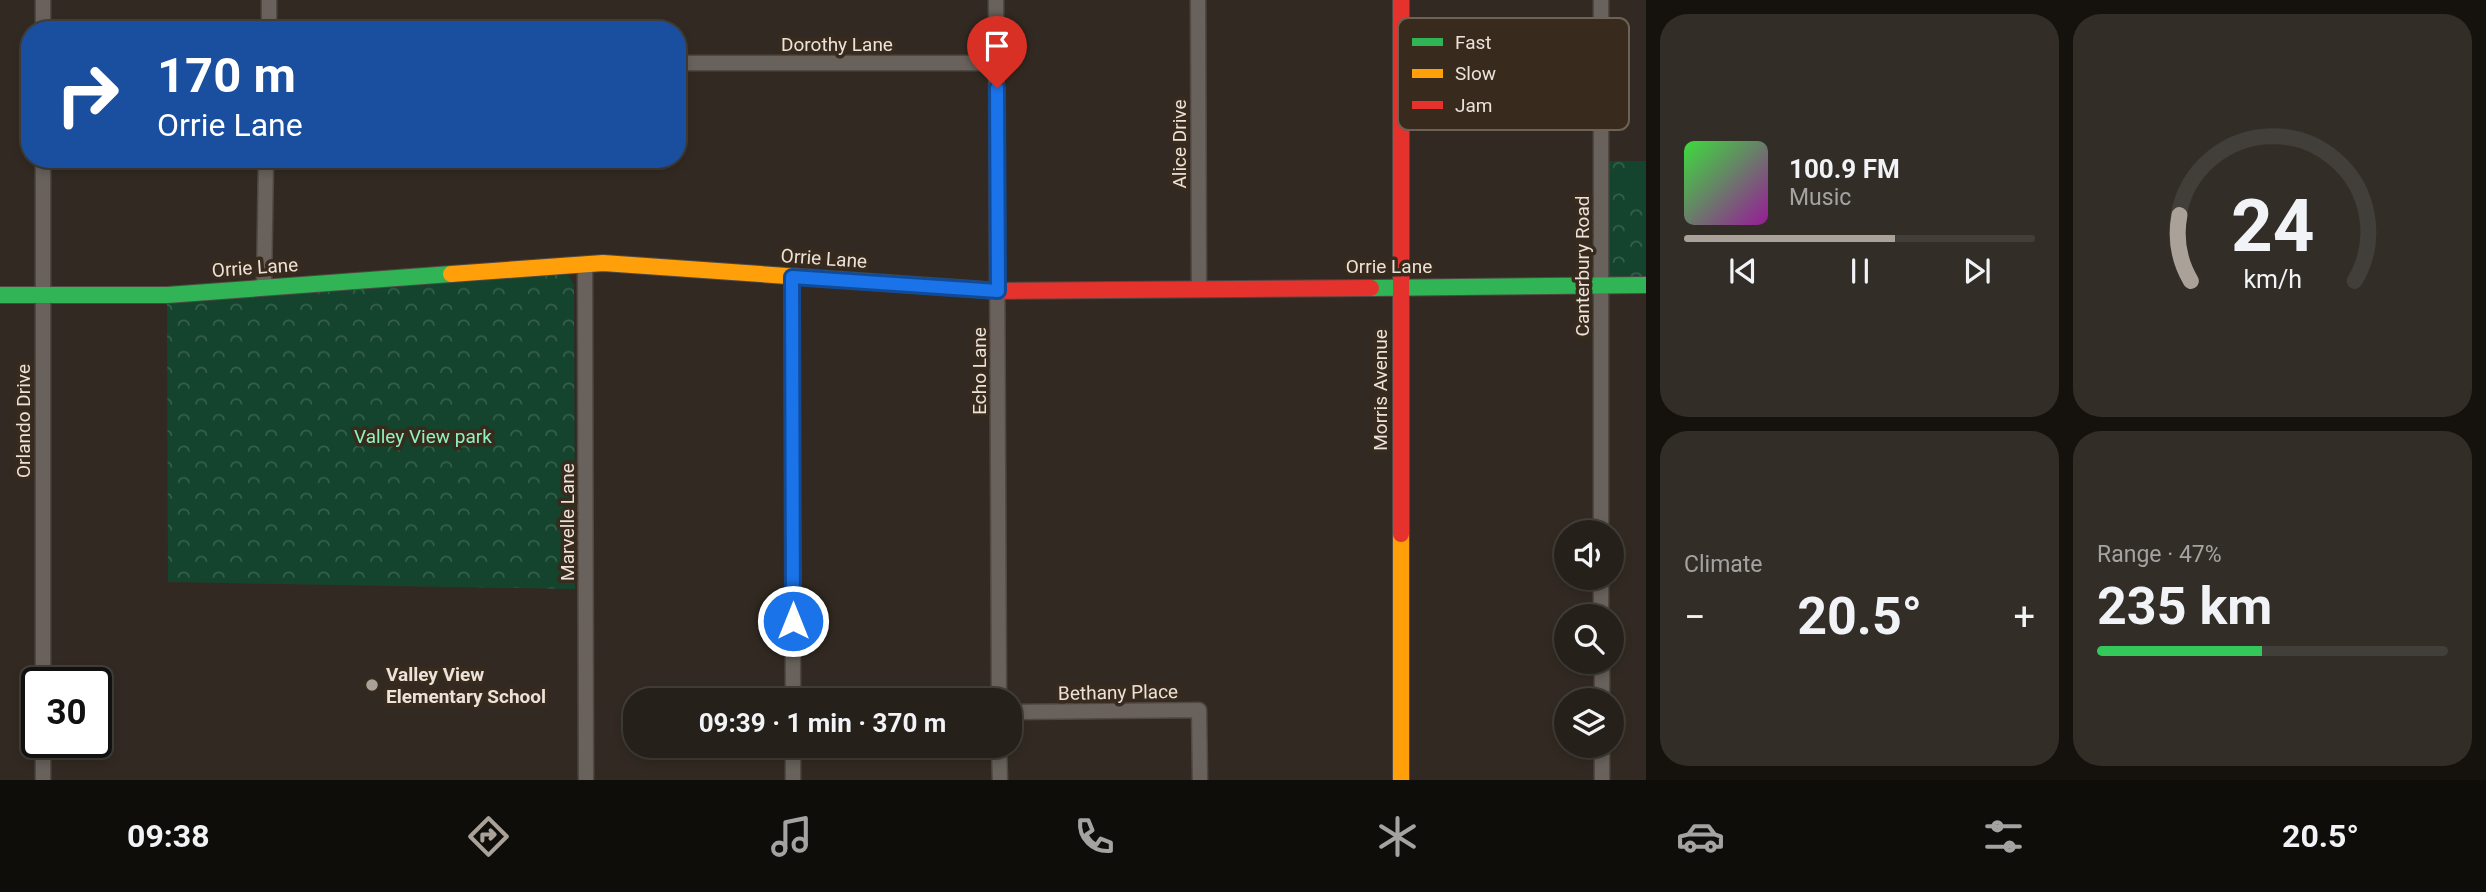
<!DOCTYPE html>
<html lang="en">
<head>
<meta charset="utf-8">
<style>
	:root { --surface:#26201a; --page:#322d27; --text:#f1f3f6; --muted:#a4a3a2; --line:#423e39; --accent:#aaa299 }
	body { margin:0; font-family:Roboto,sans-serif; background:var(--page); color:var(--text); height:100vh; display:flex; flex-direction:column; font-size:26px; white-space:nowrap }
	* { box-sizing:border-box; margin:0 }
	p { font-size:23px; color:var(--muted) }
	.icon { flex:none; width:38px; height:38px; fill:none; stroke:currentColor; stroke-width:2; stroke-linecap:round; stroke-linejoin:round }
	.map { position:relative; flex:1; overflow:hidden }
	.details { display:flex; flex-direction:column; gap:14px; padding:14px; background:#15120e; width:840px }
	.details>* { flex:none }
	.hud { position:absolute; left:21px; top:21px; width:665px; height:147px; border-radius:28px; box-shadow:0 4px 10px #0003,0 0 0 2px var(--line); background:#1a4fa0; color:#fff; overflow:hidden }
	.controls { position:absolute; left:1554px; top:520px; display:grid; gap:14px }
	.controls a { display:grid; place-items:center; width:70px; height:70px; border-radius:50%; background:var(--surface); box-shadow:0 4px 10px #0003,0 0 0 2px var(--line); font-size:35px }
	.speed { position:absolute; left:21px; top:667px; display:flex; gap:14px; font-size:35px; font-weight:700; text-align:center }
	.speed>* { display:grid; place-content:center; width:91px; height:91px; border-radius:50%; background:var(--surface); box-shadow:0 4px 10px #0003,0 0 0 2px var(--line); line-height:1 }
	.speed .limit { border:4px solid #111; border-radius:10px; background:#fff; color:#111 }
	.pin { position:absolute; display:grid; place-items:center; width:60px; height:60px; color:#fff; margin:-72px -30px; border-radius:50% 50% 50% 0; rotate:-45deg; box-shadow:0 0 7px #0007 }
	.pin .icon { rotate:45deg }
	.me { position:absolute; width:77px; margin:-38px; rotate:0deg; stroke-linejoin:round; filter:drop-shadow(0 0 5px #0008) }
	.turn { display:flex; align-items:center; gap:24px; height:147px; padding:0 21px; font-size:32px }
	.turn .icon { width:91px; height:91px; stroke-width:2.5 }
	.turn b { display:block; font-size:49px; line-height:60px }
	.big { font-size:52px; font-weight:700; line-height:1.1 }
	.details .card { flex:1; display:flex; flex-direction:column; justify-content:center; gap:10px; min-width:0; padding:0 24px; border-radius:28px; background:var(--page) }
	.details .dial { align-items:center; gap:0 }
	.dial svg { height:182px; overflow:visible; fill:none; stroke:var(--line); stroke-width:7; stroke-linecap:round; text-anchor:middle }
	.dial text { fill:var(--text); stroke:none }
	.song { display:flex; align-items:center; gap:21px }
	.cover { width:84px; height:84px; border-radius:10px; background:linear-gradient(135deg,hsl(120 70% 55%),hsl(300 70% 35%)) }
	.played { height:7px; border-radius:4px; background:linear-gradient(90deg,var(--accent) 60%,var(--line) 60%) }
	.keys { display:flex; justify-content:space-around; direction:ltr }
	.heat { display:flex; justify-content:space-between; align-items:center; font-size:38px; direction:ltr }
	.charge { height:10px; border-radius:5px; background:linear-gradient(90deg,#34c759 47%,var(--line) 0) }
	.details .tiles { flex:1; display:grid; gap:14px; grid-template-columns:repeat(2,1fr) }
	.trip { position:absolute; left:623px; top:688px; width:399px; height:70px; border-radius:28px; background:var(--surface); box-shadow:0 4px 10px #0003,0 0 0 2px var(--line); font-weight:700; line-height:70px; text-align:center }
	.tab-bar { display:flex; height:112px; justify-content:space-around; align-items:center; background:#0f0d0a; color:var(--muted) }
	.tab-bar .icon { width:49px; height:49px }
	.tab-bar .on { color:var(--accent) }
	.tab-bar b { font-size:32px; color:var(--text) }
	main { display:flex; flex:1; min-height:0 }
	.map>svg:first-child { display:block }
	.park { fill:url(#park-crowns) }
	.pitch { fill:#14442d }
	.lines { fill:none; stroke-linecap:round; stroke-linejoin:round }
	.street-casing { stroke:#4f4842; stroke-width:17 }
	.fast-casing { stroke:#4f4842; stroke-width:18 }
	.slow-casing { stroke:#4f4842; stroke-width:18 }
	.jam-casing { stroke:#4f4842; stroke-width:18 }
	.street { stroke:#68615c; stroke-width:14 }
	.fast { stroke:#30b455; stroke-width:16 }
	.slow { stroke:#ff9f0a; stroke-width:16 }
	.jam { stroke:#e5322d; stroke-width:16 }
	.route-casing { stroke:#114b97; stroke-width:18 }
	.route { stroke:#1a73e8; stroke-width:12 }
	.poi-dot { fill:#aaa299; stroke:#382a1c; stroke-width:2.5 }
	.labels { text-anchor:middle; stroke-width:7; stroke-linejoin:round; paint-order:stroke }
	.street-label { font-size:19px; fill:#ebe2d9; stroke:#382a1c }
	.park-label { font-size:19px; fill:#8ff2be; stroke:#382a1c }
	.poi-label { font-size:19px; font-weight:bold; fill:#ebe2d9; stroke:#382a1c; text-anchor:start }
	.key { fill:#382a1c; stroke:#6e6155; stroke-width:2 }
	.key-label { font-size:19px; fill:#ebe2d9 }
</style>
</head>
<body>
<main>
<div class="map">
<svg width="1646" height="780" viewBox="0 0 1646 780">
	<defs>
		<pattern id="park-crowns" width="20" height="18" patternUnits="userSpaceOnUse" patternTransform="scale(1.75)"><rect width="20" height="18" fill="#14442d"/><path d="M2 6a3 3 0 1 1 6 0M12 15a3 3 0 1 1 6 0" fill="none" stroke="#365f4b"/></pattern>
	</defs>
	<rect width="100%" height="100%" fill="#322a22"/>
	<g class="park">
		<polygon points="1602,161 1646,161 1646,285 1601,285"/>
		<polygon points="563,273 570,277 574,286 575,589 168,582 167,302"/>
	</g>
	<polygon class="pitch" points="1625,173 1646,173 1646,192 1625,191"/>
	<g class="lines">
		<defs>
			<g id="street">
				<polyline points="996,0 999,700"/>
				<polyline points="1198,0 1199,289"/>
				<polyline points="43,30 43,0"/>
				<polyline points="269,30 269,0"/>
				<polyline points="677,63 997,63"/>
				<polyline points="43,159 43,682"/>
				<polyline points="585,264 586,780"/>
				<polyline points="792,277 793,700"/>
				<polyline points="264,288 266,159"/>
				<polyline points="1601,532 1601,0"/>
				<polyline points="1601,578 1601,616"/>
				<polyline points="1602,662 1602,700"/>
				<polyline points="1010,712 1199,710 1200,780"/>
				<polyline points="43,742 43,780"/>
				<polyline points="793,746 793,780"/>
				<polyline points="999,746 1000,780"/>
				<polyline points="1602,746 1602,780"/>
			</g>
			<g id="fast">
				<polyline points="1371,288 1646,285"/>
				<polyline points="0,295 167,295 451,274"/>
			</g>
			<g id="slow">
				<polyline points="451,274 603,263 973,289"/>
				<polyline points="1401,534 1401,780"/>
			</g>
			<g id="jam">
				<polyline points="1401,0 1401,534"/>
				<polyline points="973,289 997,291 1371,288"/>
			</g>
		</defs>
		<use href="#street" class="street-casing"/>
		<use href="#fast" class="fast-casing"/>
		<use href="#slow" class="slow-casing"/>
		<use href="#jam" class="jam-casing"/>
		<use href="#street" class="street"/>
		<use href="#fast" class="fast"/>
		<use href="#slow" class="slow"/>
		<use href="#jam" class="jam"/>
	</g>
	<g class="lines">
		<defs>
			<polyline id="route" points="793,621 792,277 998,291 997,88"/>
		</defs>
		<use href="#route" class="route-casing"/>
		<use href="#route" class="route"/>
	</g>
	<circle class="poi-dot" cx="372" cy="685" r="7"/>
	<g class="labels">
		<g class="street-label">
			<text x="837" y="51">Dorothy Lane</text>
			<text transform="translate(1179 144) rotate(-90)" y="7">Alice Drive</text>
			<text transform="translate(824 258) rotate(4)" y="7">Orrie Lane</text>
			<text x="1389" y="273">Orrie Lane</text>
			<text transform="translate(1582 266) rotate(-90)" y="7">Canterbury Road</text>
			<text transform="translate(255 267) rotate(-4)" y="7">Orrie Lane</text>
			<text transform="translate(979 371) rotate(-90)" y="7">Echo Lane</text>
			<text transform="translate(1380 390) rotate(-90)" y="7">Morris Avenue</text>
			<text transform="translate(23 421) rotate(-90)" y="7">Orlando Drive</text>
			<text transform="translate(567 522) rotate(-90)" y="7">Marvelle Lane</text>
			<text transform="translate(1118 692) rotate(-1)" y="7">Bethany Place</text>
		</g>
		<g class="park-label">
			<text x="423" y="443">Valley View park</text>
		</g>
		<g class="poi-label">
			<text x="386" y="681">Valley View<tspan x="386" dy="22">Elementary School</tspan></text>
		</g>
	</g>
	<rect x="1398" y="18" width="231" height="112" rx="10" class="key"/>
	<rect x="1412" y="38" width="31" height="8" fill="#30b455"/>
	<rect x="1412" y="69" width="31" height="9" fill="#ff9f0a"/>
	<rect x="1412" y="101" width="31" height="8" fill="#e5322d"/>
	<g class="key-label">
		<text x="1455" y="49">Fast</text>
		<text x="1455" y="80">Slow</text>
		<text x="1455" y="112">Jam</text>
	</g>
</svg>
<div class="controls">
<a><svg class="icon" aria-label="sound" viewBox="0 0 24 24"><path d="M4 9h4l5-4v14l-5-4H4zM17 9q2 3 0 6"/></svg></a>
<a><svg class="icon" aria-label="search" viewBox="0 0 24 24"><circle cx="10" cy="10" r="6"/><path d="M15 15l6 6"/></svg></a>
<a><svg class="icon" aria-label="layers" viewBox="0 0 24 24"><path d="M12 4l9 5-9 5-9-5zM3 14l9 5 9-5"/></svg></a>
</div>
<div class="speed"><div class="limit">30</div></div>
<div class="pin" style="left:997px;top:88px;background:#d93025"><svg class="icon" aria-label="arrive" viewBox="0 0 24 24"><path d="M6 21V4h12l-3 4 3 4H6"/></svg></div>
<svg class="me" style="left:793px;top:621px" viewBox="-20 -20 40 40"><circle r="17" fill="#1a73e8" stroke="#fff" stroke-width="3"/><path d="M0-11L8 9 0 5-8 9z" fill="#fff"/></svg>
<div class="trip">09:39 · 1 min · 370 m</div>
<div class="hud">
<div class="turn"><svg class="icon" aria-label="right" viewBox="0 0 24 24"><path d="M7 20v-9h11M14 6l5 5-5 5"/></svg><div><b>170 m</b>Orrie Lane</div></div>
</div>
</div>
<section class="details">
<div class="tiles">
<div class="card">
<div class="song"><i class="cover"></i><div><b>100.9 FM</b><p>Music</p></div></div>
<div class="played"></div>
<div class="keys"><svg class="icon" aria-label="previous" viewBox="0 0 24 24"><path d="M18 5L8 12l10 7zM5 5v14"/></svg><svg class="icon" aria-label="pause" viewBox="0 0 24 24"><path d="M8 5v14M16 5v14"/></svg><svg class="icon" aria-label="next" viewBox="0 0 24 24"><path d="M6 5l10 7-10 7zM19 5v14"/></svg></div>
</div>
<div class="card dial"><svg viewBox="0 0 100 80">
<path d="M14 69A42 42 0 1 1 86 69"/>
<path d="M14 69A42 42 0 0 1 9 40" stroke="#aaa299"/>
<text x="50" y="56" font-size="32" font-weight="700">24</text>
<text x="50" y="72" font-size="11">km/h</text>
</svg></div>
<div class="card"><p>Climate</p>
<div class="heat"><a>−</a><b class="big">20.5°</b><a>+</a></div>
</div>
<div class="card"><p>Range · 47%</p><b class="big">235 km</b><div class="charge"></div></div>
</div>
</section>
</main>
<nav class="tab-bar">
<b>09:38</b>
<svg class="icon on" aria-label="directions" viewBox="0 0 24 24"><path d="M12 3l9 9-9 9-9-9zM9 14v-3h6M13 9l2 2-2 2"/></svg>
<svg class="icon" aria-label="music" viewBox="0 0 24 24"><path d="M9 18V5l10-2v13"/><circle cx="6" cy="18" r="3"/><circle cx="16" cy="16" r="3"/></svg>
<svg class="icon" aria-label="phone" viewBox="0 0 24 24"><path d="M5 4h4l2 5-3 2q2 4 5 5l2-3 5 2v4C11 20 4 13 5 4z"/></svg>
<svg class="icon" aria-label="climate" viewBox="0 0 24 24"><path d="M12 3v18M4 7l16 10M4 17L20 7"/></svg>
<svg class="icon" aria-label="car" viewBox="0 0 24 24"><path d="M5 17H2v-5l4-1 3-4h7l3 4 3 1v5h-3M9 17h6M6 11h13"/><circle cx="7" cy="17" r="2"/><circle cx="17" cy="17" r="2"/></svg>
<svg class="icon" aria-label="filters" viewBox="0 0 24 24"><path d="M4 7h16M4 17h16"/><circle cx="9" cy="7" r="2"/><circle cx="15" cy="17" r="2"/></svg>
<b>20.5°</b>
</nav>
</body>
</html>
